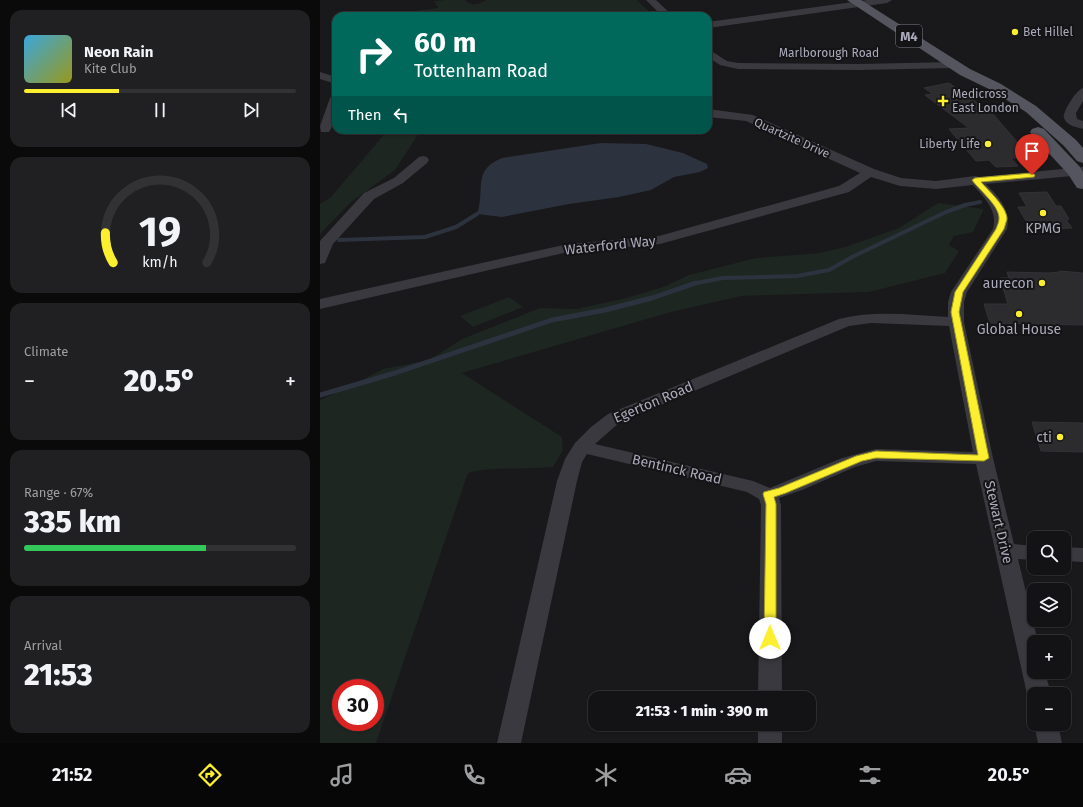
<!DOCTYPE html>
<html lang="en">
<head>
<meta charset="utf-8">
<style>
	:root { --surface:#131214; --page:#202022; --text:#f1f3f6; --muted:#9d9ea0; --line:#323234; --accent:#fbef2f }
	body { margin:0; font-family:"Fira Sans",sans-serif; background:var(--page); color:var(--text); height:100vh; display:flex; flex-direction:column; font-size:15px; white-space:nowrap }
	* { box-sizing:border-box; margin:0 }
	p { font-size:13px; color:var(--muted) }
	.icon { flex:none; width:22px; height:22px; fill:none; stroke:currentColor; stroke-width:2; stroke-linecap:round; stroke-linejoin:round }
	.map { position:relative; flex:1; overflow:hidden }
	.details { display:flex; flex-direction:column; gap:10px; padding:10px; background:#0a0a0b; width:320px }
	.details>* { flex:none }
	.guide { position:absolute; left:12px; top:12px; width:380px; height:122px; border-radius:12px; box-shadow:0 1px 3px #0004,0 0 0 1px var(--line); background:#00695c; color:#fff; overflow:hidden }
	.tools { position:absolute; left:707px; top:531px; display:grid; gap:8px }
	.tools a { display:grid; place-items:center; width:44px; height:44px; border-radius:8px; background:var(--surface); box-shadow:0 1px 3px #0004,0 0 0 1px var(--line); font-size:20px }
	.speed { position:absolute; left:12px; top:679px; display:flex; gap:8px; font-size:20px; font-weight:700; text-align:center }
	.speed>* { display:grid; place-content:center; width:52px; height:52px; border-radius:50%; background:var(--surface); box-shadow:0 1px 3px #0004,0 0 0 1px var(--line); line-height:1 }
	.speed .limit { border:6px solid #d22; background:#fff; color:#111 }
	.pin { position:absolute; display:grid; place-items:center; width:34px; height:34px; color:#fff; margin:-41px -17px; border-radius:50% 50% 50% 0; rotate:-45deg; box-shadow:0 0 4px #0007 }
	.pin .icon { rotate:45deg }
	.me { position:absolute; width:44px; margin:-22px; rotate:0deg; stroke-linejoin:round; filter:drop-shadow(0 0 3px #0008) }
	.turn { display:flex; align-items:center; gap:14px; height:84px; padding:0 16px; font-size:18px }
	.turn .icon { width:52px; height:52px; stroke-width:2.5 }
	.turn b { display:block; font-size:28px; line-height:34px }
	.then { display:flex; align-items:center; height:38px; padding:0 16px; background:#0003; gap:8px; font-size:15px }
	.big { font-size:30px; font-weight:800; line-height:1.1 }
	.details .tile { flex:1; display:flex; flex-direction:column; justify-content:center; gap:6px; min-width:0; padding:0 14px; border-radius:12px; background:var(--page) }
	.details .dial { align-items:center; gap:0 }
	.dial svg { height:104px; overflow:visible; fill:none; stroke:var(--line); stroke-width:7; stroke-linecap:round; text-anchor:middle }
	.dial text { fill:var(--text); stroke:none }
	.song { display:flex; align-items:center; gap:12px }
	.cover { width:48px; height:48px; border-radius:6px; background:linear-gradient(135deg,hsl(200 70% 55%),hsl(60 70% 35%)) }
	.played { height:4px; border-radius:2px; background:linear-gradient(90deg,var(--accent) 35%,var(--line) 35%) }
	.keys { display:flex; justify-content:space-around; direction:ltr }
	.heat { display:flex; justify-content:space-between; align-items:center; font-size:22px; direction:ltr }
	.charge { height:6px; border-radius:3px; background:linear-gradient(90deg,#34c759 67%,var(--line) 0) }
	.trip { position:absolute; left:268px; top:691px; width:228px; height:40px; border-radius:12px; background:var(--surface); box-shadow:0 1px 3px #0004,0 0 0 1px var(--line); font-weight:800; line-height:40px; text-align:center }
	.dock { display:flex; height:64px; justify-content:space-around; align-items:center; background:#080708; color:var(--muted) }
	.dock .icon { width:28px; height:28px }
	.dock .current { color:var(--accent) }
	.dock b { font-size:18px; color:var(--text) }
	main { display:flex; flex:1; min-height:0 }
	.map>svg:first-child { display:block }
	.green { fill:#1d2621; fill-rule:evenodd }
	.water { fill:#2d323f }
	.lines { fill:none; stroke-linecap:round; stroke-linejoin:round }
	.stream-far1 { stroke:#2d323f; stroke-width:4 }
	.stream { stroke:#2d323f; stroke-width:5 }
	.building { fill:#2c2b2e; stroke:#333236 }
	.minor { fill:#39393f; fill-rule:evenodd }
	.major { fill:#55555f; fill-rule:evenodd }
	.route { fill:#fbef2f; stroke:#a39b1f }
	.poi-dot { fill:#fbef2f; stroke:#141315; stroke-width:1.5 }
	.labels { text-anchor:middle; stroke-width:4; stroke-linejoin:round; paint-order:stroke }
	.far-poi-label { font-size:12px; fill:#aab; stroke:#141315; text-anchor:start }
	.far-street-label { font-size:12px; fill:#aab; stroke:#141315 }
	.shield { fill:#141315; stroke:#7d7d89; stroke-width:1 }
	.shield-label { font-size:13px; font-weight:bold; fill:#aab }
	.poi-label { font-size:14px; fill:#aab; stroke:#141315 }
	.street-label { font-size:14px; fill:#aab; stroke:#141315 }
</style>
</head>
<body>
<main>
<section class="details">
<div class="tile">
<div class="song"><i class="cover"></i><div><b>Neon Rain</b><p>Kite Club</p></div></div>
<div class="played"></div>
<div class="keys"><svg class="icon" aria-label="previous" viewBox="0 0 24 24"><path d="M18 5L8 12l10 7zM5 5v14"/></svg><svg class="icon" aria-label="pause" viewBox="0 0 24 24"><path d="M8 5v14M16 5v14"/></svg><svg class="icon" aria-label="next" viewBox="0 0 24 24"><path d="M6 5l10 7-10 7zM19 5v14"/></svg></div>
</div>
<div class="tile dial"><svg viewBox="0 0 100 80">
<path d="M14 69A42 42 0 1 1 86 69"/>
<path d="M14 69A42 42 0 0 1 8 46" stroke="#fbef2f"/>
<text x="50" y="56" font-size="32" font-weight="700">19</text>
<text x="50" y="72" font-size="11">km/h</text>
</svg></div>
<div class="tile"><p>Climate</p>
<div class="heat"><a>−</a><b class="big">20.5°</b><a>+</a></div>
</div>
<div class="tile"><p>Range · 67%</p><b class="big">335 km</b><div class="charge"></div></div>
<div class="tile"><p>Arrival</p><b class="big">21:53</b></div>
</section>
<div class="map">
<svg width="763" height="743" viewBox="0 0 763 743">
	<rect width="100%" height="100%" fill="#19181a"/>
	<g class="green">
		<path d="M125 0H145C153 7 158 4 167 0H317L334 16H55L118 8 114 1Z"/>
		<polygon points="65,130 101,130 75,170 30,203 0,234 0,204 11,197 62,137"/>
		<path d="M618 203 664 209 653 232 634 236 629 245 639 251 625 273 549 292 421 296 351 312 142 373 242 437 243 450 233 467C205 470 175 466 148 473L56 743H0V400L29 387 63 369 109 360 142 339 220 308 257 309 306 298 343 287 369 275 436 258 500 253 525 247 579 228ZM21 688H55V722H21Z"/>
		<polygon points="189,297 203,307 153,327 140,316"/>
	</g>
	<path class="water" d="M281 143 326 144 363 153 387 164 388 168 380 172 354 177 331 190 299 197 249 204 182 217 157 214C166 189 151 171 182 158Z"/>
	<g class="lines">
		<g class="stream-far1">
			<polyline points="19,240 105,237 136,227 157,214"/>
			<polyline points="371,284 403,278 477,276 509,270 532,257 626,212 645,205 660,202"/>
		</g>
		<polyline class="stream" points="0,395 75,373 232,320 285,310 332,298 376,283"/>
	</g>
	<g class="building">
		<polygon points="629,83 673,114 710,157 691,158 698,166 676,167 669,160 656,161 629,129 649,128 605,95 613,94 604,88"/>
		<polygon points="727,192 736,206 741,206 749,219 746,220 752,228 722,229 717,221 706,221 698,207 707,207 699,193"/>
		<polygon points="740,271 763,273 763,325 670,323 664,304 688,304 680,278 689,278 687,272 729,273 740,272"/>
		<polygon points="712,422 763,423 763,452 721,451"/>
	</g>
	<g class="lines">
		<g class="minor">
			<polygon points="326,0 336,0 353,16 342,16"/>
			<polygon points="547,0 572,0 567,3 388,28 388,22"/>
			<polygon points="388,49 407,61 418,63 538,64 634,62 639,65 634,68 538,70 418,69 400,65 388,57"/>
			<polygon points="0,72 16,77 16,84 0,79"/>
			<path d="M763 88V101L756 113 757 119 763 121V129C756 127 747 126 744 118 742 112 757 89 763 88Z"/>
			<path d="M16 95C16 108 17 120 9 132H1L0 126 10 98 12 96Z"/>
			<path d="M388 109 433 115 554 169 581 178 616 181 655 176 659 177 763 167V175L666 184C679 197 691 210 687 229L647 292 644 302V322L673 458 694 544 714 546V560L698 559 718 642H714V672H725L731 694H714V702L711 701 707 694 656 464 556 461 535 467 482 490 459 498 461 505 462 698H438L441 505 439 499 427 492 267 454 262 462 257 481 201 743H177L237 481 245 459 255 443 271 427 288 414 519 319C555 310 592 315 628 317V302L631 292 673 229C678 210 665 199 653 185L616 189 580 186 551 177 529 192 340 244 248 252 0 309V299L248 244 339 236 519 186 540 173 426 121 388 117ZM551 323 629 326 653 452 556 449 522 458 450 488 433 481 275 444 300 422 529 326Z"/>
			<polygon points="103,156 107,157 109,160 107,163 83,183 54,199 13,244 5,263 0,264 0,241 44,193 74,178 99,157"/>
			<polygon points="744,547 763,548 763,562 744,561"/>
			<rect x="438" y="724" width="24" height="19"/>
			<polygon points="714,724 738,724 742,743 718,743"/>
		</g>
		<g class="major">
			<polygon points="527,0 541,0 650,69 681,84 716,106 756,140 763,148 763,163 757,161 744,146 706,112 671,90 640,75"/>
			<polygon points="718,127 724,129 760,167 763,172 763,189 757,188 748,174 712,135 710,132 712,129"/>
		</g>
	</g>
	<path class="route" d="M712 173 715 175 714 177 661 182C668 190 687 207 687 219 686 222 685 226 684 229L643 292 639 312 669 458 664 461 556 458 542 461 466 493 454 497 456 504V638L455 642 450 643 446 642 444 638 446 504 443 494 444 492 459 488 536 456 556 451 658 455 631 312 635 292 676 229C677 226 679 222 679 219 680 206 659 190 652 180L655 178Z"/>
	<g class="poi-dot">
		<circle cx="695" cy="32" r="4"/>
		<path d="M621 95h4v4h4v4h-4v4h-4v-4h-4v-4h4z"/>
		<circle cx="668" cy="144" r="4"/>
		<circle cx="723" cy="213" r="4"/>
		<circle cx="722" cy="283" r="4"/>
		<circle cx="699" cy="314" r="4"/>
		<circle cx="740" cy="437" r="4"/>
	</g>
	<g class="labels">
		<g class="far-poi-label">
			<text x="703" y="36">Bet Hillel</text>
			<text x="632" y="98">Medicross<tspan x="632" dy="14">East London</tspan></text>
			<text x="660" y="148" text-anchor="end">Liberty Life</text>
		</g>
		<g class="far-street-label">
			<text x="509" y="57">Marlborough Road</text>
			<text transform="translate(472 138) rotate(24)" y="4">Quartzite Drive</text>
		</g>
		<rect class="shield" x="576" y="25" width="26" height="22" rx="3"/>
		<g class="shield-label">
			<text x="589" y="41">M4</text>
		</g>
		<g class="poi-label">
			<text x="723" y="233">KPMG</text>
			<text x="714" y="288" text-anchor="end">aurecon</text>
			<text x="699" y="334">Global House</text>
			<text x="732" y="442" text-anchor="end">cti</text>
		</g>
		<g class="street-label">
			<text transform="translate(290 245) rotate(-6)" y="5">Waterford Way</text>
			<text transform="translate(333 402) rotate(-23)" y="5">Egerton Road</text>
			<text transform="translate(357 469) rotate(13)" y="5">Bentinck Road</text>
			<text transform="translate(679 522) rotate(77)" y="5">Stewart Drive</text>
		</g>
	</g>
</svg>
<div class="tools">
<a><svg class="icon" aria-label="search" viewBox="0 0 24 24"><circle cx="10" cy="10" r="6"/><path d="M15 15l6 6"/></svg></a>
<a><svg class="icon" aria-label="layers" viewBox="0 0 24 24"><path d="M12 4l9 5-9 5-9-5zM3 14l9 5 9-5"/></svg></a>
<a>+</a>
<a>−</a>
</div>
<div class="speed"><div class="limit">30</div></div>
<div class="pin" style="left:712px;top:175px;background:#d93025"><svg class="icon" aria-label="arrive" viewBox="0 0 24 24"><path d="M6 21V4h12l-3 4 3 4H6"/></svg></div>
<svg class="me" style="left:450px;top:638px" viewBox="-20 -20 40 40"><circle r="19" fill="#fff"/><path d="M0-13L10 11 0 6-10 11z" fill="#fbef2f"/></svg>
<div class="trip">21:53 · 1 min · 390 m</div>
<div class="guide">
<div class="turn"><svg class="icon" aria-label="right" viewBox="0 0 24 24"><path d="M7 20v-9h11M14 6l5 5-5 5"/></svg><div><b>60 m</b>Tottenham Road</div></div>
<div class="then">Then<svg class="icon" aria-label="left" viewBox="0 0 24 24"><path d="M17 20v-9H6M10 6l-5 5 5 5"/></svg></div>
</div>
</div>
</main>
<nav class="dock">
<b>21:52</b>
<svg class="icon current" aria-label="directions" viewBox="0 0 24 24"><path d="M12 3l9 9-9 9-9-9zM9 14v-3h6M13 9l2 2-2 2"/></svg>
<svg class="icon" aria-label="music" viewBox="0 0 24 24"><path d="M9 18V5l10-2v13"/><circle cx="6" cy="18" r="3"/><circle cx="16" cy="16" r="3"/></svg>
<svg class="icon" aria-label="phone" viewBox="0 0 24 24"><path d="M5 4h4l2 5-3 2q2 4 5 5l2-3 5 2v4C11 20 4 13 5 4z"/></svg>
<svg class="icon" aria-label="climate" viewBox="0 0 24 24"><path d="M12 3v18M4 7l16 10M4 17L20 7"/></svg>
<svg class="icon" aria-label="car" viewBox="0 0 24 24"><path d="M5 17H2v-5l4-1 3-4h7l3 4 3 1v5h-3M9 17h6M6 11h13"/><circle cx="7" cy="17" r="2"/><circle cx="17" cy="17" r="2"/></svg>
<svg class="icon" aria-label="filters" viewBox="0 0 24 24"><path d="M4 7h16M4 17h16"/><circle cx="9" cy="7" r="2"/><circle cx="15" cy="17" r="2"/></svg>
<b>20.5°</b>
</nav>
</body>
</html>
